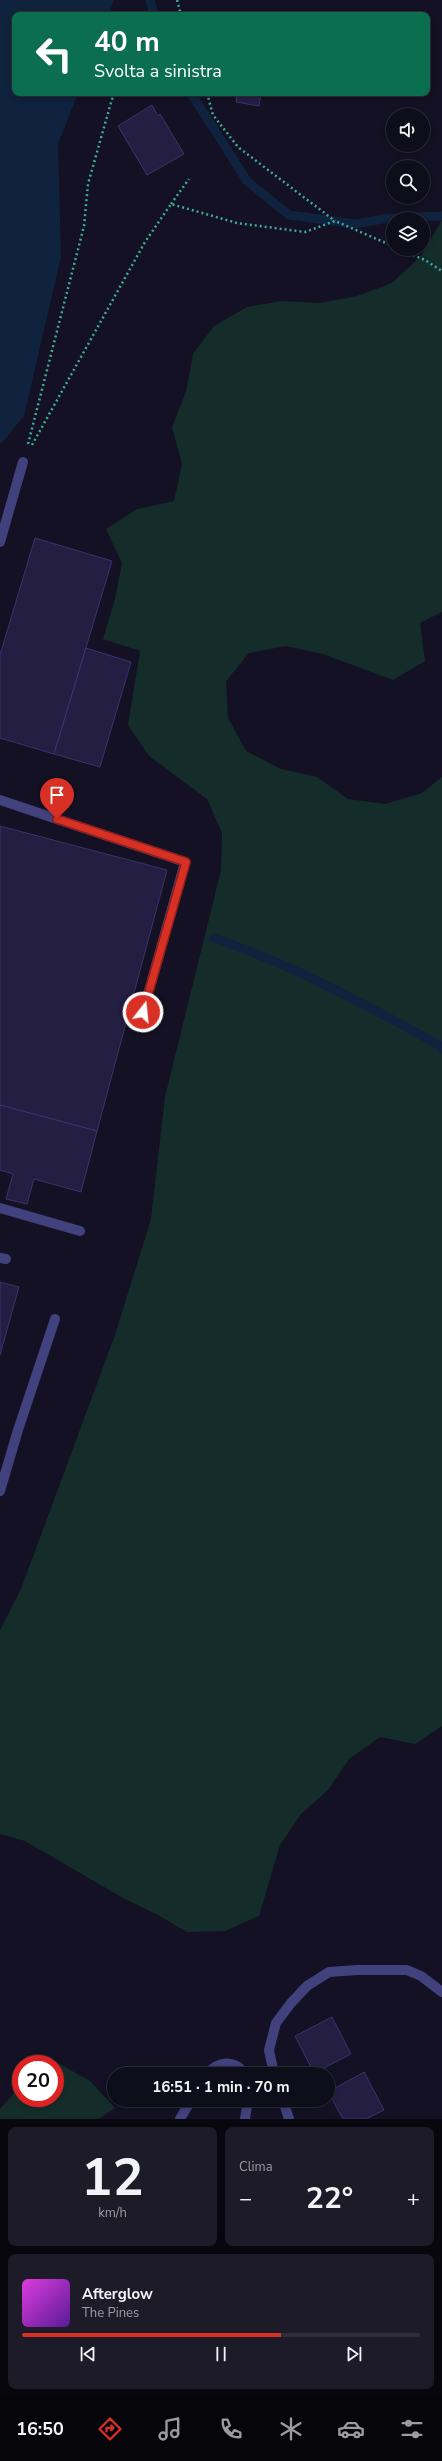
<!DOCTYPE html>
<html lang="it">
<head>
<meta charset="utf-8">
<style>
	:root { --surface:#0e0d1a; --page:#1c1b27; --text:#f1f3f6; --muted:#9b9ca2; --line:#2e2d39; --accent:#d93025 }
	body { margin:0; font-family:"Nunito Sans",sans-serif; background:var(--page); color:var(--text); height:100vh; display:flex; flex-direction:column; font-size:15px; white-space:nowrap }
	* { box-sizing:border-box; margin:0 }
	p { font-size:13px; color:var(--muted) }
	.icon { flex:none; width:22px; height:22px; fill:none; stroke:currentColor; stroke-width:2; stroke-linecap:round; stroke-linejoin:round }
	.map { position:relative; height:2119px; overflow:hidden }
	.side { display:flex; flex-direction:column; gap:8px; padding:8px; background:#08070e; flex:1 }
	.side>* { flex:none }
	.guide { position:absolute; left:12px; top:12px; width:418px; height:84px; border-radius:8px; box-shadow:0 2px 6px #0003,0 0 0 1px var(--line); background:#0b6e4f; color:#fff; overflow:hidden }
	.buttons { position:absolute; left:386px; top:108px; display:grid; gap:8px }
	.buttons a { display:grid; place-items:center; width:44px; height:44px; border-radius:50%; background:var(--surface); box-shadow:0 2px 6px #0003,0 0 0 1px var(--line); font-size:20px }
	.speed { position:absolute; left:12px; top:2055px; display:flex; gap:8px; font-size:20px; font-weight:700; text-align:center }
	.speed>* { display:grid; place-content:center; width:52px; height:52px; border-radius:50%; background:var(--surface); box-shadow:0 2px 6px #0003,0 0 0 1px var(--line); line-height:1 }
	.speed .limit { border:6px solid #d22; background:#fff; color:#111 }
	.pin { position:absolute; display:grid; place-items:center; width:34px; height:34px; color:#fff; margin:-41px -17px; border-radius:50% 50% 50% 0; rotate:-45deg; box-shadow:0 0 4px #0007 }
	.pin .icon { rotate:45deg }
	.me { position:absolute; width:44px; margin:-22px; rotate:16deg; stroke-linejoin:round; filter:drop-shadow(0 0 3px #0008) }
	.turn { display:flex; align-items:center; gap:14px; height:84px; padding:0 16px; font-size:18px }
	.turn .icon { width:52px; height:52px; stroke-width:2.5 }
	.turn b { display:block; font-size:28px; line-height:34px }
	.big { font-size:30px; font-weight:700; line-height:1.1 }
	.side .card { flex:1; display:flex; flex-direction:column; justify-content:center; gap:6px; min-width:0; padding:0 14px; border-radius:8px; background:var(--page) }
	.side .dial { align-items:center; gap:0 }
	.dial b { font-size:52px; line-height:1 }
	.song { display:flex; align-items:center; gap:12px }
	.cover { width:48px; height:48px; border-radius:6px; background:linear-gradient(135deg,hsl(300 70% 55%),hsl(270 70% 35%)) }
	.played { height:4px; border-radius:2px; background:linear-gradient(90deg,var(--accent) 65%,var(--line) 65%) }
	.keys { display:flex; justify-content:space-around; direction:ltr }
	.heat { display:flex; justify-content:space-between; align-items:center; font-size:22px; direction:ltr }
	.side .tiles { flex:1; display:grid; gap:8px; grid-template-columns:1fr 1fr }
	.card:last-child { grid-column:span 2 }
	.trip { position:absolute; left:107px; top:2067px; width:228px; height:40px; border-radius:20px; background:var(--surface); box-shadow:0 2px 6px #0003,0 0 0 1px var(--line); font-weight:700; line-height:40px; text-align:center }
	.tab-bar { display:flex; height:64px; justify-content:space-around; align-items:center; background:#06050a; color:var(--muted) }
	.tab-bar .icon { width:28px; height:28px }
	.tab-bar .selected { color:var(--accent) }
	.tab-bar b { font-size:18px; color:var(--text) }
	.map>svg:first-child { display:block }
	.green { fill:#152d2a }
	.water { fill:#0f233e }
	.lines { fill:none; stroke-linecap:round; stroke-linejoin:round }
	.stream { stroke:#0f233e; stroke-width:9 }
	.building { fill:#241f42; stroke:#3b336c }
	.path { stroke:#3caa9d; stroke-width:2.5; stroke-dasharray:2 3; stroke-linecap:butt }
	.service { stroke:#41427d; stroke-width:10 }
	.minor { stroke:#41427d; stroke-width:10 }
	.route-casing { stroke:#8d1f18; stroke-width:10 }
	.route { stroke:#d93025; stroke-width:7 }
</style>
</head>
<body>
<div class="map">
<svg width="442" height="2119" viewBox="0 0 442 2119">
	<rect width="100%" height="100%" fill="#131123"/>
	<g class="green">
		<polygon points="442,220 442,612 420,623 425,661 393,680 323,654 286,646 249,653 226,681 228,718 246,751 281,769 317,777 348,799 385,804 422,793 442,777 442,1726 415,1744 380,1737 349,1759 328,1790 301,1814 280,1845 259,1916 225,1931 187,1932 156,1914 123,1898 25,1841 0,1834 0,1630 21,1589 115,1335 151,1219 165,1097 221,870 222,833 207,799 149,756 128,725 140,651 103,639 115,599 122,563 106,529 137,509 174,501 182,464 172,427 186,392 193,354 214,326 247,307 283,301 320,303 357,296 392,283 421,256"/>
		<polygon points="58,2063 90,2081 115,2108 98,2119 0,2119 0,2109 21,2085 21,2098 55,2098 55,2065"/>
	</g>
	<polygon class="water" points="0,0 114,0 108,15 15,15 15,93 78,93 58,144 61,257 24,416 0,445"/>
	<g class="lines">
		<g class="stream">
			<polyline points="150,0 154,15"/>
			<polyline points="191,93 247,181 289,215 356,224 382,219 442,216"/>
			<path d="M214 938C293 965 366 1005 439 1045L442 1049"/>
		</g>
	</g>
	<g class="building">
		<polygon points="237,93 261,93 259,106 236,102"/>
		<polygon points="152,105 158,116 160,114 184,154 147,175 118,126"/>
		<polygon points="35,538 112,561 54,754 0,738 0,655"/>
		<polygon points="86,648 131,662 100,767 54,754"/>
		<polygon points="0,826 167,870 97,1131 0,1105"/>
		<polygon points="0,1105 97,1131 81,1192 34,1179 27,1204 6,1199 13,1174 0,1170"/>
		<polygon points="0,1282 19,1287 0,1355"/>
		<polygon points="332,2017 351,2054 314,2073 295,2036"/>
		<polygon points="364,2072 384,2110 366,2119 343,2119 328,2092"/>
	</g>
	<g class="lines">
		<g class="path">
			<polyline points="177,0 181,15"/>
			<polyline points="207,93 213,115 238,147 335,221"/>
			<polyline points="171,204 189,179"/>
			<polyline points="399,249 425,260 442,271"/>
			<polyline points="28,444 84,226 88,184 112,99 118,93"/>
			<polyline points="32,445 145,242 171,204 237,223 305,232 335,221 393,246"/>
		</g>
		<g class="service">
			<polyline points="0,800 185,862 143,1012"/>
			<polyline points="0,1208 80,1231"/>
			<polyline points="0,1258 6,1259"/>
			<polyline points="0,1491 18,1430 55,1319"/>
		</g>
		<g class="minor">
			<polyline points="0,542 23,462"/>
			<path d="M208 2074C216 2061 237 2059 244 2074"/>
			<polyline points="274,2074 269,2050 276,2023 291,2003 307,1986 329,1972 357,1970 407,1970 421,1976 442,1992"/>
			<polyline points="283,2100 289,2119"/>
			<polyline points="180,2119 191,2100"/>
			<polyline points="245,2119 248,2100"/>
		</g>
	</g>
	<g class="lines">
		<defs>
			<polyline id="route" points="57,819 186,862 143,1012"/>
		</defs>
		<use href="#route" class="route-casing"/>
		<use href="#route" class="route"/>
	</g>
</svg>
<div class="buttons">
<a><svg class="icon" aria-label="sound" viewBox="0 0 24 24"><path d="M4 9h4l5-4v14l-5-4H4zM17 9q2 3 0 6"/></svg></a>
<a><svg class="icon" aria-label="search" viewBox="0 0 24 24"><circle cx="10" cy="10" r="6"/><path d="M15 15l6 6"/></svg></a>
<a><svg class="icon" aria-label="layers" viewBox="0 0 24 24"><path d="M12 4l9 5-9 5-9-5zM3 14l9 5 9-5"/></svg></a>
</div>
<div class="speed"><div class="limit">20</div></div>
<div class="pin" style="left:57px;top:819px;background:#d93025"><svg class="icon" aria-label="arrive" viewBox="0 0 24 24"><path d="M6 21V4h12l-3 4 3 4H6"/></svg></div>
<svg class="me" style="left:143px;top:1012px" viewBox="-20 -20 40 40"><circle r="17" fill="#d93025" stroke="#fff" stroke-width="3"/><path d="M0-11L8 9 0 5-8 9z" fill="#fff"/></svg>
<div class="trip">16:51 · 1 min · 70 m</div>
<div class="guide">
<div class="turn"><svg class="icon" aria-label="left" viewBox="0 0 24 24"><path d="M17 20v-9H6M10 6l-5 5 5 5"/></svg><div><b>40 m</b>Svolta a sinistra</div></div>
</div>
</div>
<section class="side">
<div class="tiles">
<div class="card dial"><b>12</b><p>km/h</p></div>
<div class="card"><p>Clima</p>
<div class="heat"><a>−</a><b class="big">22°</b><a>+</a></div>
</div>
<div class="card">
<div class="song"><i class="cover"></i><div><b>Afterglow</b><p>The Pines</p></div></div>
<div class="played"></div>
<div class="keys"><svg class="icon" aria-label="previous" viewBox="0 0 24 24"><path d="M18 5L8 12l10 7zM5 5v14"/></svg><svg class="icon" aria-label="pause" viewBox="0 0 24 24"><path d="M8 5v14M16 5v14"/></svg><svg class="icon" aria-label="next" viewBox="0 0 24 24"><path d="M6 5l10 7-10 7zM19 5v14"/></svg></div>
</div>
</div>
</section>
<nav class="tab-bar">
<b>16:50</b>
<svg class="icon selected" aria-label="directions" viewBox="0 0 24 24"><path d="M12 3l9 9-9 9-9-9zM9 14v-3h6M13 9l2 2-2 2"/></svg>
<svg class="icon" aria-label="music" viewBox="0 0 24 24"><path d="M9 18V5l10-2v13"/><circle cx="6" cy="18" r="3"/><circle cx="16" cy="16" r="3"/></svg>
<svg class="icon" aria-label="phone" viewBox="0 0 24 24"><path d="M5 4h4l2 5-3 2q2 4 5 5l2-3 5 2v4C11 20 4 13 5 4z"/></svg>
<svg class="icon" aria-label="climate" viewBox="0 0 24 24"><path d="M12 3v18M4 7l16 10M4 17L20 7"/></svg>
<svg class="icon" aria-label="car" viewBox="0 0 24 24"><path d="M5 17H2v-5l4-1 3-4h7l3 4 3 1v5h-3M9 17h6M6 11h13"/><circle cx="7" cy="17" r="2"/><circle cx="17" cy="17" r="2"/></svg>
<svg class="icon" aria-label="filters" viewBox="0 0 24 24"><path d="M4 7h16M4 17h16"/><circle cx="9" cy="7" r="2"/><circle cx="15" cy="17" r="2"/></svg>
</nav>
</body>
</html>
